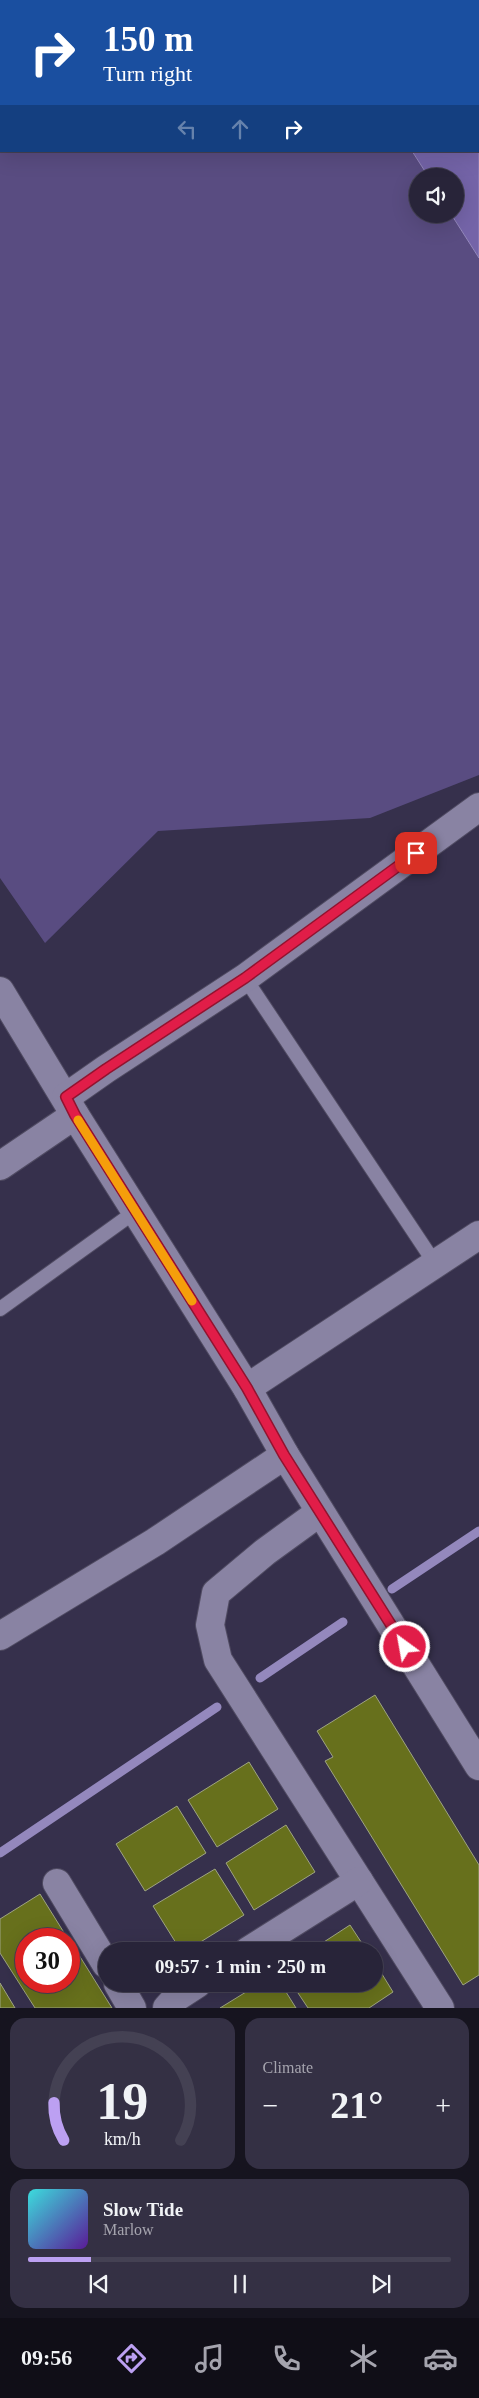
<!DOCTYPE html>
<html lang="en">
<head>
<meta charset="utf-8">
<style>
	:root { --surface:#282439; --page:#343044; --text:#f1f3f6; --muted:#a5a4ae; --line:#444153; --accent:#bca0f2 }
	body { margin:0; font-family:Georgia,serif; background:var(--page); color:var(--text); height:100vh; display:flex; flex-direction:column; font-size:19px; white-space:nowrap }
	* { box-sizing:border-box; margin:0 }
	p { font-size:16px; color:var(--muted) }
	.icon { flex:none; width:28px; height:28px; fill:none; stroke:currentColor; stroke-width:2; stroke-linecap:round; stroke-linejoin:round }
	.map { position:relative; height:2008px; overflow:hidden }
	.side { display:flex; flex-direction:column; gap:10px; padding:10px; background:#16141f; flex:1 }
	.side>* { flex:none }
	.guide { position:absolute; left:0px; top:0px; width:480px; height:152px; box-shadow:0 5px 20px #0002,0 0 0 1px var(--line); background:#1a4fa0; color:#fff; overflow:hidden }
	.tools { position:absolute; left:409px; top:168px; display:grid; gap:10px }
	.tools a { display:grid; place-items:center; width:55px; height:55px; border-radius:50%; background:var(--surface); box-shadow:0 5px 20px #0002,0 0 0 1px var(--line); font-size:25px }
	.speed { position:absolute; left:15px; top:1928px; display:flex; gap:10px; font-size:25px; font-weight:700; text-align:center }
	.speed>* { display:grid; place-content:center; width:65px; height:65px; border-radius:50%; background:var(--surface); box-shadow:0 5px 20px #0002,0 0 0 1px var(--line); line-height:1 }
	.speed .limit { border:8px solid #d22; background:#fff; color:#111 }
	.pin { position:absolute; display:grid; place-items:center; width:42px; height:42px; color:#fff; margin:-21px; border-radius:10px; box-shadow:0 2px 8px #0006 }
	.me { position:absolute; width:55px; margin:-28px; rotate:328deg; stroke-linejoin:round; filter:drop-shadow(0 0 4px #0008) }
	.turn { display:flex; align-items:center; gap:18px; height:105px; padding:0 20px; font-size:22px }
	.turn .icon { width:65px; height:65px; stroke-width:2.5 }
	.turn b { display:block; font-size:35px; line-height:42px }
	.lanes { display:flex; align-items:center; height:48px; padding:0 20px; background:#0003; justify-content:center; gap:25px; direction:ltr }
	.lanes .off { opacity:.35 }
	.big { font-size:38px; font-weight:800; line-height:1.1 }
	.side .card { flex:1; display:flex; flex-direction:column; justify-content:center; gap:8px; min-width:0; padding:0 18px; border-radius:15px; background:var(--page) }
	.side .dial { align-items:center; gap:0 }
	.dial svg { height:130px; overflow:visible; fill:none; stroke:var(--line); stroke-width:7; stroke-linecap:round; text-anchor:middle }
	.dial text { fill:var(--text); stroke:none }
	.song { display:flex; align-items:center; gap:15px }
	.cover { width:60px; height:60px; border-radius:8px; background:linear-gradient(135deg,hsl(180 70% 55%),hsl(270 70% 35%)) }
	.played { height:5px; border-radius:2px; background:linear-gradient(90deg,var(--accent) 15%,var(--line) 15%) }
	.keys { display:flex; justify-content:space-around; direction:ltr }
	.heat { display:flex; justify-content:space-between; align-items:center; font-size:28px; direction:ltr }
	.side .tiles { flex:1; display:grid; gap:10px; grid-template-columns:1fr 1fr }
	.card:last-child { grid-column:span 2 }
	.trip { position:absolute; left:98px; top:1942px; width:285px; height:50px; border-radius:25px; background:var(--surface); box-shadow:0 5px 20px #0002,0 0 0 1px var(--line); font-weight:800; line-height:50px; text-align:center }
	.dock { display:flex; height:80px; justify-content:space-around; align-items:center; background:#100e17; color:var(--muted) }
	.dock .icon { width:35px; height:35px }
	.dock .on { color:var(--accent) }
	.dock b { font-size:22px; color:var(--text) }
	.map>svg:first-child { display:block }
	.green { fill:#594c81 }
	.water { fill:#7464a8; stroke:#9488bd }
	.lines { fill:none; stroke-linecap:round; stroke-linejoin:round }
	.stream { stroke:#9488bd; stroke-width:9 }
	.building { fill:#67701c; stroke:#9ea482 }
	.lane-casing { stroke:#504b62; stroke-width:16 }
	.street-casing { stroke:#504b62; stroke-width:30 }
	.lane { stroke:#8983a3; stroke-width:14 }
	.street { stroke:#8983a3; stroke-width:28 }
	.route-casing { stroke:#92132f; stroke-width:12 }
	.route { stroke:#e11d48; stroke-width:9 }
	.slow { stroke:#f59e0b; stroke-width:9 }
</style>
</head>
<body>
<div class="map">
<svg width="479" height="2008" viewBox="0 0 479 2008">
	<rect width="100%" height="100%" fill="#36304c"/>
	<polygon class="green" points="0,0 439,0 1,1 1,151 412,151 428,176 418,176 418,214 451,214 479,258 479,775 370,818 158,831 45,943 0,878"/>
	<polygon class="water" points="439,0 479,0 479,258 451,214 455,214 455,176 428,176 412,151 479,151 479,1 437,1"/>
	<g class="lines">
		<g class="stream">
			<polyline points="392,1589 479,1531"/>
			<polyline points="260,1678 343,1622"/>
			<polyline points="0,1853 217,1707"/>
		</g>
	</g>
	<g class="building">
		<polygon points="375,1695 479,1865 479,1975 463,1985 325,1761 333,1757 317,1731"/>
		<polygon points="249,1762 278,1809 217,1847 188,1800"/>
		<polygon points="177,1806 206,1853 145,1891 116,1844"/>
		<polygon points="286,1825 315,1872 254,1910 226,1863"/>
		<polygon points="215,1869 244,1915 186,1951 181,1951 153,1906"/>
		<polygon points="40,1894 68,1939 26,1939 26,1981 69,1981 69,1939 112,2008 35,2008 0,1953 0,1919"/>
		<polygon points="350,1925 367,1951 310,1951"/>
		<polygon points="374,1961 393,1992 369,2008 308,2008 292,1984 374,1984"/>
		<polygon points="0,1983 15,2008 0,2008"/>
		<polygon points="259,1984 281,1984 296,2008 220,2008"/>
	</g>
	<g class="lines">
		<defs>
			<g id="lane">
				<polyline points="245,978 436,1265"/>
				<polyline points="0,1309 136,1211"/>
			</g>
			<g id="street">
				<polyline points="0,991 75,1115 247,1388 285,1455 479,1766"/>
				<polyline points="66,1097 106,1069 245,978 479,807"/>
				<polyline points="0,1166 75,1115"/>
				<polyline points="247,1388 479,1235"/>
				<polyline points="320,1512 265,1552 216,1593 210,1625 218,1660 440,2008"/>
				<polyline points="0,1636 155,1542 285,1455"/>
				<polyline points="57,1883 106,1964"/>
				<polyline points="248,1951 359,1881"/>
				<polyline points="118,1984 132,2008"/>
				<polyline points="167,2008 177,1997 197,1984"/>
			</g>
		</defs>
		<use href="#lane" class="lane-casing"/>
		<use href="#street" class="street-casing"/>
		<use href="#lane" class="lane"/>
		<use href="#street" class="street"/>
	</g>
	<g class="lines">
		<defs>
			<polyline id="route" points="405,1647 284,1455 247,1388 75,1115 66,1097 106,1069 245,978 416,853"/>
		</defs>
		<use href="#route" class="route-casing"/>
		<use href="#route" class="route"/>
		<polyline class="slow" points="78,1120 192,1301"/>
	</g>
</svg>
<div class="tools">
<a><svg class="icon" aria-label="sound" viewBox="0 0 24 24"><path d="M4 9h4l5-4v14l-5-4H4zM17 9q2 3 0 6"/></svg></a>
</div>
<div class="speed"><div class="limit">30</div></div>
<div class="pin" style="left:416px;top:853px;background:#d93025"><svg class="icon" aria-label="arrive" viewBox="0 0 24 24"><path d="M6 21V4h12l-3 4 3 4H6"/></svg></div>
<svg class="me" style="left:405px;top:1647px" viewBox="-20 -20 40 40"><circle r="17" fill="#e11d48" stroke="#fff" stroke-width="3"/><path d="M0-11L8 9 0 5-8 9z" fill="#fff"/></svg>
<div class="trip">09:57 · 1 min · 250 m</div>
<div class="guide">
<div class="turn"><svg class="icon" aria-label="right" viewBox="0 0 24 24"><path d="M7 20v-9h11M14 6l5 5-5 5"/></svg><div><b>150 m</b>Turn right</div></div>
<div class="lanes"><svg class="icon off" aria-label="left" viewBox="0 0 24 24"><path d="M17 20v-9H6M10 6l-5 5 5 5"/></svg><svg class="icon off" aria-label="ahead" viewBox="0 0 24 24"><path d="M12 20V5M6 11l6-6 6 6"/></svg><svg class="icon" aria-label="right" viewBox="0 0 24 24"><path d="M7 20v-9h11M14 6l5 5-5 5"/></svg></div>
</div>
</div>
<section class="side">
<div class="tiles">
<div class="card dial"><svg viewBox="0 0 100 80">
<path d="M14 69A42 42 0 1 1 86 69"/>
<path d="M14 69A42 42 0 0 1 8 46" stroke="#bca0f2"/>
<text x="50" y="56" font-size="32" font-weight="700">19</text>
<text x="50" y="72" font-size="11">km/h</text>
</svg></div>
<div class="card"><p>Climate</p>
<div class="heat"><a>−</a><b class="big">21°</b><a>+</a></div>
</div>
<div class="card">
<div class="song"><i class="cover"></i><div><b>Slow Tide</b><p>Marlow</p></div></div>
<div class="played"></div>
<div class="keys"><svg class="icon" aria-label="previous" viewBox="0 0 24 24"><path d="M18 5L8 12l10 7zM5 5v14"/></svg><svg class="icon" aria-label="pause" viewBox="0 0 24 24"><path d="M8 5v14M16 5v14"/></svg><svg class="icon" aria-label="next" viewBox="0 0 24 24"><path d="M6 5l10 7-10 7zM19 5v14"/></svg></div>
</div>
</div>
</section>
<nav class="dock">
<b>09:56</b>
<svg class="icon on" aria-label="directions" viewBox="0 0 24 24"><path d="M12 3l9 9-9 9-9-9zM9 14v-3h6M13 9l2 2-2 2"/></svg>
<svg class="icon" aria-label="music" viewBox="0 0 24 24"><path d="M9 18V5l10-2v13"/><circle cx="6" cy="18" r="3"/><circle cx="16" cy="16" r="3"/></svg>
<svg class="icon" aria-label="phone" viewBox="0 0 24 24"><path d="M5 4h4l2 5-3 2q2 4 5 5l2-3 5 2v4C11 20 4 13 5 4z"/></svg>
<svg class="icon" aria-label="climate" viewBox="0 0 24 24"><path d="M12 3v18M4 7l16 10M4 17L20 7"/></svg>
<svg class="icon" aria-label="car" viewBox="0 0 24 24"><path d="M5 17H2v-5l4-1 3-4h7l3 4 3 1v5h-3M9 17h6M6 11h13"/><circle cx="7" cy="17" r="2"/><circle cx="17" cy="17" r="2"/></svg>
</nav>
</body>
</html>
